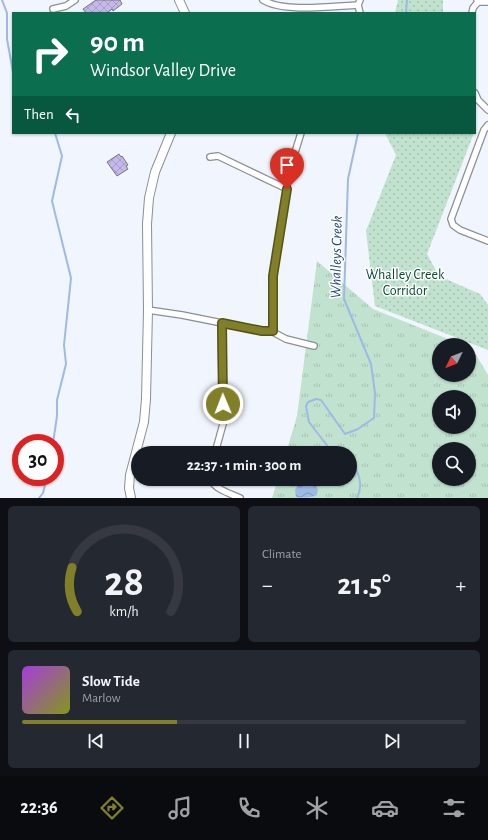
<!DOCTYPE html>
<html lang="en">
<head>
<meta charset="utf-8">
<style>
	:root { --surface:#171b24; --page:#242831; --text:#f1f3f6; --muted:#9ea1a6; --line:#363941; --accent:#817f27 }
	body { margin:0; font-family:"Alegreya Sans",sans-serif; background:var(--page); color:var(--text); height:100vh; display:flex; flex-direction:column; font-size:15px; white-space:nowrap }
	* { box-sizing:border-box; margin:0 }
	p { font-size:13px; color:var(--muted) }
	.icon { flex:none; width:22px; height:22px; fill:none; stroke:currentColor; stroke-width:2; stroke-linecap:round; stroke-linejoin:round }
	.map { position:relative; height:498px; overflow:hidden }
	.sheet { display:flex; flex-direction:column; gap:8px; padding:8px; background:#0d0f14; flex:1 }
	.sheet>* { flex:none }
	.top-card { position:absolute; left:12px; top:12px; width:464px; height:122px; border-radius:0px; box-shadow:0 1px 3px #0004; background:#0b6e4f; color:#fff; overflow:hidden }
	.needle { width:26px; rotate:227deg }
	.controls { position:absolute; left:432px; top:338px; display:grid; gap:8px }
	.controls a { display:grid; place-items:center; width:44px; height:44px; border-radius:50%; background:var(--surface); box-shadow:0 1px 3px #0004; font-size:20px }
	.speed { position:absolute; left:12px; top:434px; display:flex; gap:8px; font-size:20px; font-weight:700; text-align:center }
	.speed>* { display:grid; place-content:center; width:52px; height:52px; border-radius:50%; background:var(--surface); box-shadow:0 1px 3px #0004; line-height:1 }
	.speed .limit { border:6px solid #d22; background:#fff; color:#111 }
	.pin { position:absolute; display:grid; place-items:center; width:34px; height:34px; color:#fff; margin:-41px -17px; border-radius:50% 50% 50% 0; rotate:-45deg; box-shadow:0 0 4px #0007 }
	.pin .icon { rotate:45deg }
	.me { position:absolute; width:44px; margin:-22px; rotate:359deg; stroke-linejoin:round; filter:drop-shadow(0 0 3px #0008) }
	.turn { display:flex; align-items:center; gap:14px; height:84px; padding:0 12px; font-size:18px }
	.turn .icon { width:52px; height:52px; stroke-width:2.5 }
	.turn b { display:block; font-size:28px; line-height:34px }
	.then { display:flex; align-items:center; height:38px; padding:0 12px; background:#0003; gap:8px; font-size:15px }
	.big { font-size:30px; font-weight:700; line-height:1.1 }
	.sheet .tile { flex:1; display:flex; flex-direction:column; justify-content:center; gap:6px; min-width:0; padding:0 14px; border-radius:6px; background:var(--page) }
	.sheet .dial { align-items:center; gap:0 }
	.dial svg { height:104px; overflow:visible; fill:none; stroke:var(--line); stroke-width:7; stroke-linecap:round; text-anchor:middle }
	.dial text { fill:var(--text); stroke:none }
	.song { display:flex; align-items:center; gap:12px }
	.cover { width:48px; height:48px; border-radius:6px; background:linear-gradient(135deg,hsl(280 70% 55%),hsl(70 70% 35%)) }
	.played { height:4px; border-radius:2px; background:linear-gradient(90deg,var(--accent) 35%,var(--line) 35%) }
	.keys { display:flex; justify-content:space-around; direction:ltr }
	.heat { display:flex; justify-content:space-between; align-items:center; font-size:22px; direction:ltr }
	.sheet .tiles { flex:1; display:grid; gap:8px; grid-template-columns:1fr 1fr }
	.tile:last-child { grid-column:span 2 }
	.trip { position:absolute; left:131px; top:446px; width:226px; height:40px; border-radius:20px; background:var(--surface); box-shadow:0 1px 3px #0004; font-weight:700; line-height:40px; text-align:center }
	.tabs { display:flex; height:64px; justify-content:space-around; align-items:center; background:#090b0e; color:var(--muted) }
	.tabs .icon { width:28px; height:28px }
	.tabs .selected { color:var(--accent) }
	.tabs b { font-size:18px; color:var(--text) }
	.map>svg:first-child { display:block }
	.grass { fill:url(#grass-tufts); fill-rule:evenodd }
	.park { fill:url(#park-dots) }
	.water { fill:url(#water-waves) }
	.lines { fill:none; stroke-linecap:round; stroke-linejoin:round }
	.stream { stroke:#9dbae5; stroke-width:2 }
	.building { fill:url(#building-cross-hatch); stroke:#78767e }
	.street-casing { stroke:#8b8f96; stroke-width:8 }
	.secondary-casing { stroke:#8b8f96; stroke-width:10 }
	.street { stroke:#fff; stroke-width:5.5 }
	.secondary { stroke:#fff; stroke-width:8 }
	.route-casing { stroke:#545319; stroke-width:10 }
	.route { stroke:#817f27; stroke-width:7 }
	.labels { text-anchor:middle; stroke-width:3; stroke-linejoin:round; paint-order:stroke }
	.park-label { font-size:14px; fill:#044a30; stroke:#fff }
	.water-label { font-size:15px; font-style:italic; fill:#21477b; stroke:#fff }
</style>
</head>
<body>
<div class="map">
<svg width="488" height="498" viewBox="0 0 488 498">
	<defs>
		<pattern id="grass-tufts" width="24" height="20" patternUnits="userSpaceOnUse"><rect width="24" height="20" fill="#c1e2cf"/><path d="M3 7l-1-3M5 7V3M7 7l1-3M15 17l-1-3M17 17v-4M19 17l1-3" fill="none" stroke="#a6c2b2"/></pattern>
		<pattern id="park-dots" width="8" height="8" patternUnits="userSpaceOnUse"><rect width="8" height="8" fill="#c1e2cf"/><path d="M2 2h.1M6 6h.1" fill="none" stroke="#a6c2b2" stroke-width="1.8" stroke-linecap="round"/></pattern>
		<pattern id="water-waves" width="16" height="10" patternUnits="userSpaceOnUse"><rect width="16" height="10" fill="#9dbae5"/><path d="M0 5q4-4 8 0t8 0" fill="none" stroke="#8097b9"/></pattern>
		<pattern id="building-cross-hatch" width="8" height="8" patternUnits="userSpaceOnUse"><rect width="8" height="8" fill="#c4b9ea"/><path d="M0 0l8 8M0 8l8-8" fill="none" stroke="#a89fc9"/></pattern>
	</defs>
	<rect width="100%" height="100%" fill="#f1f5fd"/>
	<path class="grass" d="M317 261 373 309 463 345H439V375H469V347L472 348 488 375V498H272L278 479H350V453H286L297 416ZM439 397H469V427H439ZM439 449H469V479H439Z"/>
	<g class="park">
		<polygon points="398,0 443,0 443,13 395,13"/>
		<polygon points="385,133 474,133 427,254 439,276 480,294 488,305 488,350 375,306 366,231 396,155"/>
	</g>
	<path class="water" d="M293 479H299L304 484H314L318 489 317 495C311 498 302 498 296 497L295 490 297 486 293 485Z"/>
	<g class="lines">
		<g class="stream">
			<polyline points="2,0 7,13 7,39 13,72"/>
			<polyline points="406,13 407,0"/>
			<polyline points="53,443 57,416 57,400 66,364 64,345 71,278 52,201 62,156 55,133"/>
			<polyline points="337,453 329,448 309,422 306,406 308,402 316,399 321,400 345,434 358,429 374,418 375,393 371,364 344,299 348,179 358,133"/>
			<path d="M350 462C360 471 363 487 357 498"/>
			<polyline points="39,498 43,493 47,477"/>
		</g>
	</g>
	<g class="building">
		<polygon points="96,0 120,0 122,4 113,11 112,9 107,13 86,13 83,9"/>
		<polygon points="119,154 121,157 122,156 128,165 126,166 128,169 117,176 107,162"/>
	</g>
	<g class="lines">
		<defs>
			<g id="street">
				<path d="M263 0C283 13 334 6 358 5"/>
				<polyline points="360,0 358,5 360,13"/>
				<polyline points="478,2 488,2"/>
				<polyline points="53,9 66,6 75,0"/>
				<polyline points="472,13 473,8 478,2 477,0"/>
				<polyline points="475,93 478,100 488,110"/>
				<polyline points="488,125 484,130 451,219 453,225 460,230 488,241"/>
				<polyline points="210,157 218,156 287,189"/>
				<polyline points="148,310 182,315 262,331 271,331 286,339 314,346"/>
				<polyline points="273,331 273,276 287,189 287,178 301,133"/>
				<polyline points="215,453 223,424 221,323"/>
				<path d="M210 479C216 490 229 493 240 498"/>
			</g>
			<g id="secondary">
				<polyline points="179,0 185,13"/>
				<polyline points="131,498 129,488 130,475 144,422 146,399 148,310 147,224 149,198 155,172 171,133"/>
			</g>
		</defs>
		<use href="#street" class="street-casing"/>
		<use href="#secondary" class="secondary-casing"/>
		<use href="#street" class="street"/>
		<use href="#secondary" class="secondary"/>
	</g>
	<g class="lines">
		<defs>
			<polyline id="route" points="223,404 222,323 262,331 273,331 273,276 287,189"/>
		</defs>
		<use href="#route" class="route-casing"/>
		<use href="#route" class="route"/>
	</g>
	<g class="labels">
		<g class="park-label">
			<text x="405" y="279">Whalley Creek<tspan x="405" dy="16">Corridor</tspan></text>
		</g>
		<g class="water-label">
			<text transform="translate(336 257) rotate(-89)" y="5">Whalleys Creek</text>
		</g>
	</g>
</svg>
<div class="controls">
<a><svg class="needle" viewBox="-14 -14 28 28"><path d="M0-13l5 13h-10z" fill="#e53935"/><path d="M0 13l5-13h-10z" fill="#9ea1a6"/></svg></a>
<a><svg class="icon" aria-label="sound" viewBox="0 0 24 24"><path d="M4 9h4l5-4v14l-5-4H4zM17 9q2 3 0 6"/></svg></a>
<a><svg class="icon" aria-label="search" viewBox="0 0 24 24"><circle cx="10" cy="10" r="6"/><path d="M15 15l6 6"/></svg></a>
</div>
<div class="speed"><div class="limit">30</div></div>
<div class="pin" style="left:287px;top:189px;background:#d93025"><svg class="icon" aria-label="arrive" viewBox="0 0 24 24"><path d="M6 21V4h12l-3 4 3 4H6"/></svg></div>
<svg class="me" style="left:223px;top:404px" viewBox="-20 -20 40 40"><circle r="17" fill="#817f27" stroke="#fff" stroke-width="3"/><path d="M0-11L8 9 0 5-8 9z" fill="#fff"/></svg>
<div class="trip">22:37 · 1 min · 300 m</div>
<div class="top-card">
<div class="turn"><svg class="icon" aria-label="right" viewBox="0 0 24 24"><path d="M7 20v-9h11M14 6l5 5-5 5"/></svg><div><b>90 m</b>Windsor Valley Drive</div></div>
<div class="then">Then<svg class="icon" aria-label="left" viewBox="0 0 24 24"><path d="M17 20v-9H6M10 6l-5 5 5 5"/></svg></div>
</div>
</div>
<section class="sheet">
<div class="tiles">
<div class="tile dial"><svg viewBox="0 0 100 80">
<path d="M14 69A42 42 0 1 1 86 69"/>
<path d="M14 69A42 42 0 0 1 10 35" stroke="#817f27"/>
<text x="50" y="56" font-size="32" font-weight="700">28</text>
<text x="50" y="72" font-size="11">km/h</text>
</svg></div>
<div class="tile"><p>Climate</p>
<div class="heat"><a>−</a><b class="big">21.5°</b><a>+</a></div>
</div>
<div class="tile">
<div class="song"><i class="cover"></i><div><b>Slow Tide</b><p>Marlow</p></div></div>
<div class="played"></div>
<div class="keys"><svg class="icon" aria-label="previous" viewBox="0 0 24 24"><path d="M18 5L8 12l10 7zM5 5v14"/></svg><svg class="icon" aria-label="pause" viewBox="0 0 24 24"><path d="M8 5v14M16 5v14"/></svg><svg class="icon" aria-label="next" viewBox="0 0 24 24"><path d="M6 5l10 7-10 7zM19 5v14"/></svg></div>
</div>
</div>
</section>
<nav class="tabs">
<b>22:36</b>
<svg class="icon selected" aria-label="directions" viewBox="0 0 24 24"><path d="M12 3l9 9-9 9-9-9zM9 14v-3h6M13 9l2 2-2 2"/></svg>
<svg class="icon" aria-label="music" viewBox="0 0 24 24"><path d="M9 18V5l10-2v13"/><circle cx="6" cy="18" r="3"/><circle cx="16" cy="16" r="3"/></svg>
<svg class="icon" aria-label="phone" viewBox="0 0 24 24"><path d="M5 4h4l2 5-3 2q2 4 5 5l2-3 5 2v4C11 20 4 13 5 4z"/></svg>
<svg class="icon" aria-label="climate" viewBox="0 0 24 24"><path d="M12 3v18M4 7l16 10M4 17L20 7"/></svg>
<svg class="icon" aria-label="car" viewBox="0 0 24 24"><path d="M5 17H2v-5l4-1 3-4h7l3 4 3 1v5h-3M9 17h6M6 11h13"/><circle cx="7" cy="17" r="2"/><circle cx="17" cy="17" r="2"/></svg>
<svg class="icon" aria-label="filters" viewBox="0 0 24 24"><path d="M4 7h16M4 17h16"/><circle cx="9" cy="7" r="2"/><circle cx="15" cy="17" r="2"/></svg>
</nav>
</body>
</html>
